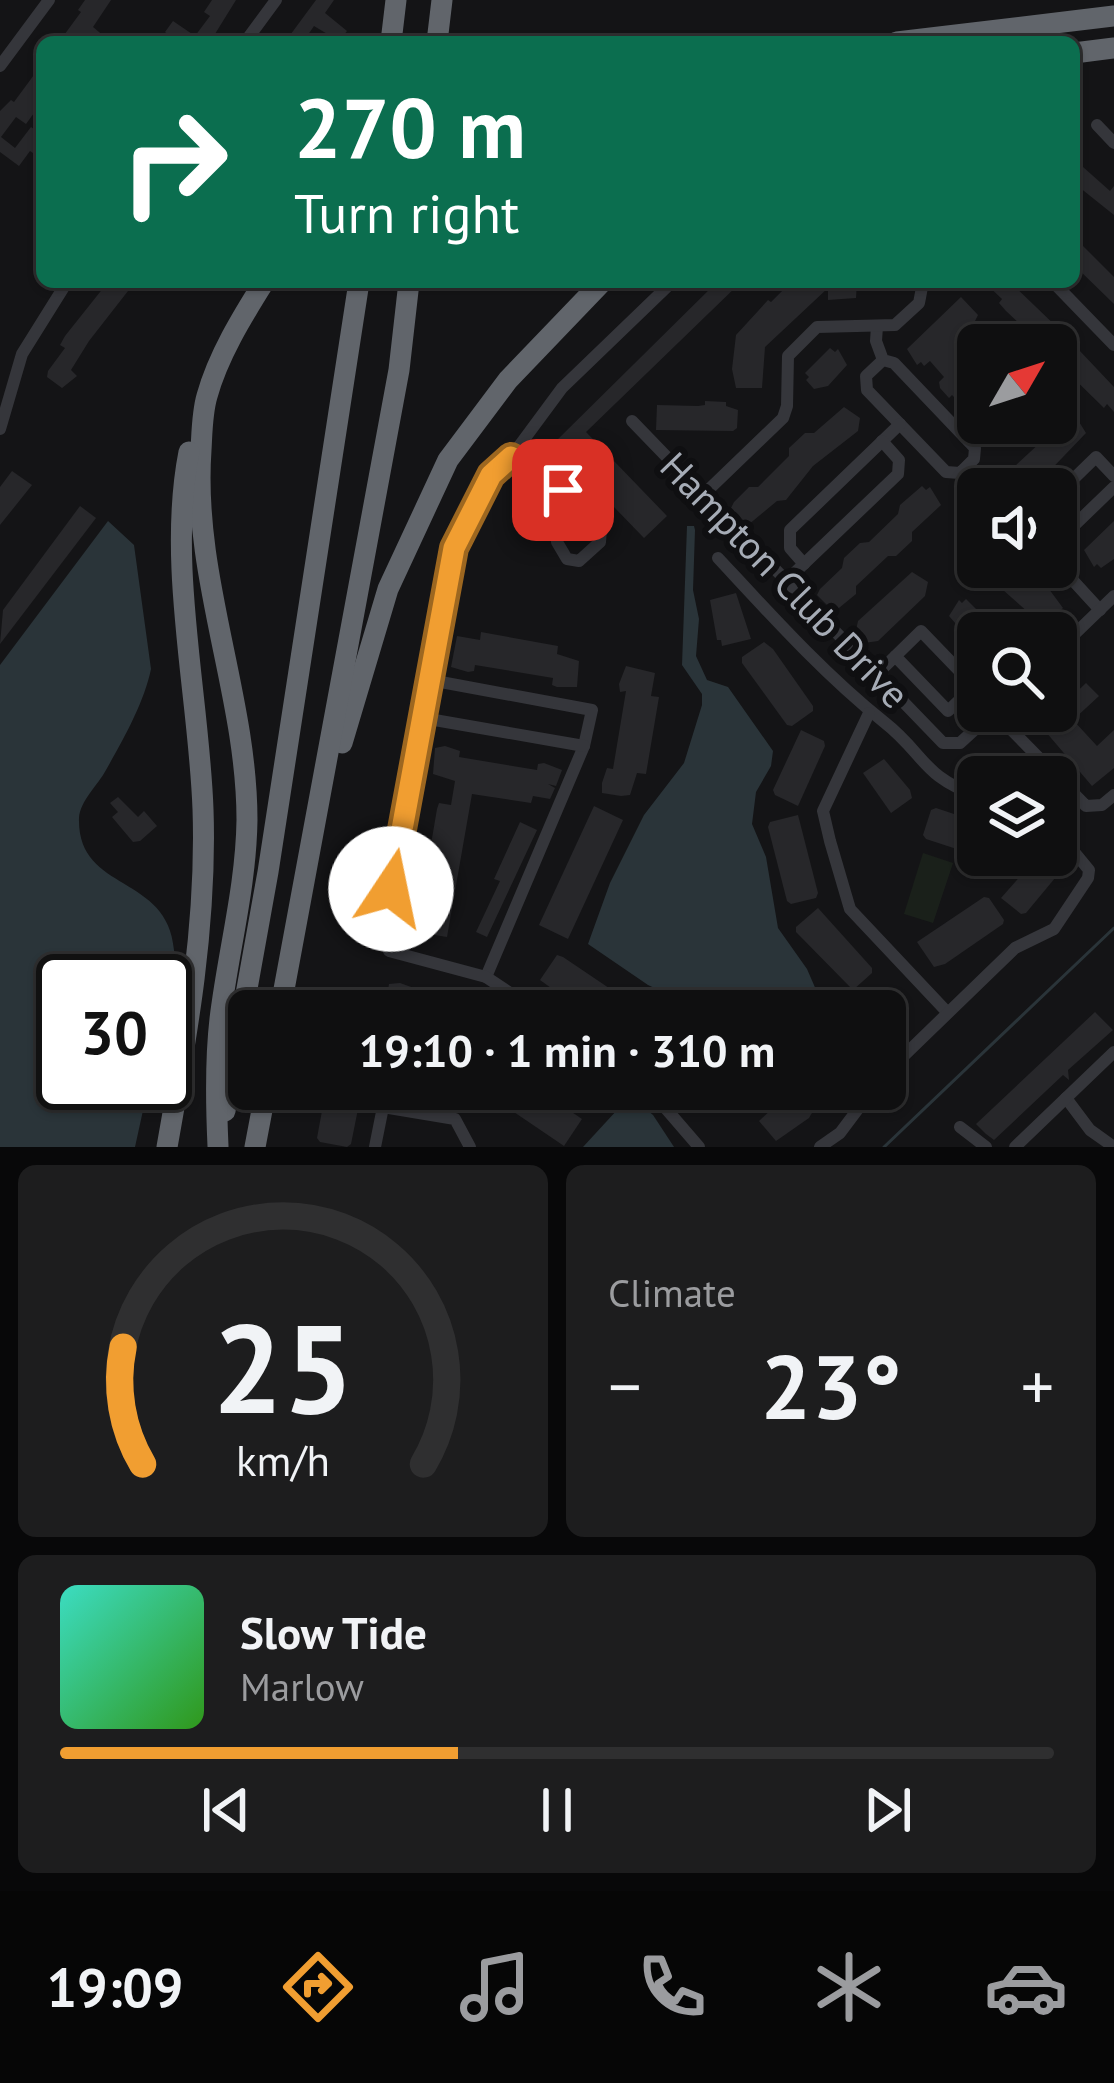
<!DOCTYPE html>
<html lang="en">
<head>
<meta charset="utf-8">
<style>
	:root { --surface:#0f0f10; --page:#1d1d1e; --text:#f1f3f6; --muted:#9b9c9f; --line:#2f2f30; --accent:#f19e31 }
	body { margin:0; font-family:"PT Sans",sans-serif; background:var(--page); color:var(--text); height:100vh; display:flex; flex-direction:column; font-size:45px; white-space:nowrap }
	* { box-sizing:border-box; margin:0 }
	p { font-size:39px; color:var(--muted) }
	.icon { flex:none; width:66px; height:66px; fill:none; stroke:currentColor; stroke-width:2; stroke-linecap:round; stroke-linejoin:round }
	.map { position:relative; height:1147px; overflow:hidden }
	.panel { display:flex; flex-direction:column; gap:18px; padding:18px; background:#080809; flex:1 }
	.panel>* { flex:none }
	.top-card { position:absolute; left:36px; top:36px; width:1044px; height:252px; border-radius:18px; box-shadow:0 3px 9px #0004,0 0 0 3px var(--line); background:#0b6e4f; color:#fff; overflow:hidden }
	.needle { width:78px; rotate:51deg }
	.fabs { position:absolute; left:957px; top:324px; display:grid; gap:24px }
	.fabs a { display:grid; place-items:center; width:120px; height:120px; border-radius:18px; background:var(--surface); box-shadow:0 3px 9px #0004,0 0 0 3px var(--line); font-size:60px }
	.speed { position:absolute; left:36px; top:954px; display:flex; gap:24px; font-size:60px; font-weight:700; text-align:center }
	.speed>* { display:grid; place-content:center; width:156px; height:156px; border-radius:50%; background:var(--surface); box-shadow:0 3px 9px #0004,0 0 0 3px var(--line); line-height:1 }
	.speed .limit { border:6px solid #111; border-radius:18px; background:#fff; color:#111 }
	.pin { position:absolute; display:grid; place-items:center; width:102px; height:102px; color:#fff; margin:-51px; border-radius:24px; box-shadow:0 6px 18px #0006 }
	.me { position:absolute; width:132px; margin:-66px; rotate:11deg; stroke-linejoin:round; filter:drop-shadow(0 0 9px #0008) }
	.turn { display:flex; align-items:center; gap:42px; height:252px; padding:0 60px; font-size:54px }
	.turn .icon { width:156px; height:156px; stroke-width:2.5 }
	.turn b { display:block; font-size:84px; line-height:102px }
	.big { font-size:90px; font-weight:700; line-height:1.1 }
	.panel .widget { flex:1; display:flex; flex-direction:column; justify-content:center; gap:18px; min-width:0; padding:0 42px; border-radius:18px; background:var(--page) }
	.panel .dial { align-items:center; gap:0 }
	.dial svg { height:312px; overflow:visible; fill:none; stroke:var(--line); stroke-width:7; stroke-linecap:round; text-anchor:middle }
	.dial text { fill:var(--text); stroke:none }
	.song { display:flex; align-items:center; gap:36px }
	.cover { width:144px; height:144px; border-radius:18px; background:linear-gradient(135deg,hsl(170 70% 55%),hsl(110 70% 35%)) }
	.played { height:12px; border-radius:6px; background:linear-gradient(90deg,var(--accent) 40%,var(--line) 40%) }
	.keys { display:flex; justify-content:space-around; direction:ltr }
	.heat { display:flex; justify-content:space-between; align-items:center; font-size:66px; direction:ltr }
	.panel .tiles { flex:1; display:grid; gap:18px; grid-template-columns:1fr 1fr }
	.widget:last-child { grid-column:span 2 }
	.trip { position:absolute; left:228px; top:990px; width:678px; height:120px; border-radius:18px; background:var(--surface); box-shadow:0 3px 9px #0004,0 0 0 3px var(--line); font-weight:700; line-height:120px; text-align:center }
	.menu { display:flex; height:192px; justify-content:space-around; align-items:center; background:#060606; color:var(--muted) }
	.menu .icon { width:84px; height:84px }
	.menu .selected { color:var(--accent) }
	.menu b { font-size:54px; color:var(--text) }
	.map>svg:first-child { display:block }
	.green { fill:#1a201a }
	.water { fill:#2a3439 }
	.lines { fill:none; stroke-linecap:round; stroke-linejoin:round }
	.stream { stroke:#2a3439; stroke-width:3 }
	.building { fill:#27272a }
	.street { stroke:#35363b; stroke-width:12 }
	.highway { stroke:#61656b; stroke-width:21 }
	.route-casing { stroke:#9d6720; stroke-width:30 }
	.route { stroke:#f19e31; stroke-width:21 }
	.labels { text-anchor:middle; stroke-width:12; stroke-linejoin:round; paint-order:stroke }
	.street-label { font-size:39px; fill:#a6acb6; stroke:#0f0f11 }
</style>
</head>
<body>
<div class="map">
<svg width="1114" height="1147" viewBox="0 0 1114 1147">
	<rect width="100%" height="100%" fill="#141416"/>
	<polygon class="green" points="923,853 953,863 933,923 904,914"/>
	<g class="water">
		<path d="M108 521 134 545 151 669C144 703 123 740 106 770 98 785 80 801 79 818 77 893 168 873 174 950 176 968 169 987 165 1005V981H63V1083H149L135 1147H0V665Z"/>
		<polygon points="687,526 694,526 695,530 693,590 699,619 696,656 707,680 728,687 773,751 771,766 756,792 752,824 766,857 778,928 807,969 817,992 803,1011 704,1011 648,985 588,944 610,883 644,815 684,763 702,705 702,694 682,665"/>
		<polygon points="630,1096 653,1115 674,1147 583,1147"/>
	</g>
	<g class="lines">
		<polyline class="stream" points="884,1147 1114,928"/>
	</g>
	<g class="building">
		<polygon points="85,0 111,0 93,27 111,42 59,42 81,12 78,10"/>
		<polygon points="212,0 236,0 210,42 178,42 165,32 173,21 195,36 210,16 204,12"/>
		<polygon points="316,0 334,0 325,13 347,31 339,41 314,26 303,42 285,42"/>
		<polygon points="42,64 42,102 26,124 16,117 1,137 15,148 31,127 42,135 33,153 30,151 19,166 0,152 0,111 11,100 14,102"/>
		<polygon points="1074,159 1110,191 1114,186 1114,215 1074,183"/>
		<polygon points="1074,237 1114,277 1114,304 1074,265"/>
		<polygon points="108,282 135,282 89,341 71,370 77,376 62,388 47,377 48,371 65,348 60,345 65,336"/>
		<polygon points="717,282 741,282 586,432 667,516 644,538 553,444"/>
		<polygon points="787,282 857,282 856,298 828,300 828,288 765,347 762,388 736,388 732,369 736,335 768,300 771,302 783,290 781,288"/>
		<polygon points="984,282 1010,282 1062,332 1114,387 1114,412 1107,404 1104,408 1056,361 1056,345 1049,345 1041,337 1038,341 1006,311 999,303 1002,299"/>
		<polygon points="961,297 978,315 975,321 989,334 992,331 1006,345 978,345 978,410 961,394 956,399 952,395 949,398 940,388 939,382 944,377 930,361 924,366 921,362 917,365 907,349"/>
		<polygon points="830,348 835,352 838,349 847,365 828,386 814,389 806,380 809,377 805,373"/>
		<polygon points="705,401 726,402 726,406 738,410 737,428 733,431 656,430 657,405 698,406 705,405"/>
		<polygon points="844,407 860,418 858,431 813,466 786,500 777,501 748,525 731,508 734,502 749,487 758,487 789,456 789,448 805,433 814,433"/>
		<polygon points="1069,416 1073,420 1076,417 1086,433 1039,482 1028,489 990,489"/>
		<polygon points="12,471 32,485 0,525 0,487"/>
		<polygon points="922,486 926,490 930,487 941,505 912,532 912,541 896,556 888,556 856,586 856,594 834,612 817,595 820,589 842,568 844,558 860,543 869,542 898,514 900,505"/>
		<polygon points="80,506 96,518 0,644 3,610"/>
		<polygon points="1114,521 1114,559 1101,568 1097,564 1094,567 1084,550"/>
		<polygon points="992,567 1020,567 1037,585 1046,585 1063,608 1046,624 1039,622 994,582 987,572"/>
		<polygon points="912,572 928,582 925,596 878,641 864,643 855,635 858,621"/>
		<polygon points="736,593 751,639 722,646 721,640 717,640 710,600"/>
		<polygon points="966,599 992,625 978,633 978,649 949,616 959,600 962,603"/>
		<polygon points="481,632 558,646 557,654 579,661 577,687 557,687 552,685 553,678 475,665 474,671 468,672 451,667 457,636 480,640"/>
		<polygon points="764,642 773,649 813,706 813,711 792,726 787,725 742,663 742,657"/>
		<polygon points="626,666 655,673 651,696 659,697 646,774 637,773 630,795 621,796 602,793 602,783 607,768 613,769 626,691 620,692 619,684"/>
		<polygon points="1086,683 1099,696 1073,720 1097,746 1114,730 1114,768 1092,786 1028,711 1057,711"/>
		<polygon points="801,730 824,741 825,746 798,806 775,795 773,790"/>
		<polygon points="445,746 460,751 459,757 537,770 538,764 544,763 562,770 556,786 548,784 555,788 550,799 533,796 531,803 472,794 447,937 416,932 437,809 439,803 451,805 455,781 433,774 435,748"/>
		<polygon points="884,759 910,790 912,798 891,813 863,773"/>
		<polygon points="118,797 138,817 144,811 157,826 140,841 133,842 112,817 118,812 110,803"/>
		<polygon points="594,806 623,820 568,939 539,925"/>
		<polygon points="936,808 978,822 978,856 926,839 923,835 931,810"/>
		<polygon points="798,815 818,893 816,898 791,904 787,901 768,827 770,822"/>
		<polygon points="520,822 537,830 487,937 476,932 500,881 494,879"/>
		<polygon points="1039,855 1058,855 1065,866 1026,913 1021,914 1001,898"/>
		<polygon points="984,897 989,898 1004,920 1003,924 945,964 934,967 917,942"/>
		<polygon points="818,908 872,968 872,973 853,990 796,932 796,927"/>
		<polygon points="557,955 563,957 643,1011 583,1011 540,980"/>
		<polygon points="400,983 414,988 413,994 463,1011 385,1009 389,984"/>
		<polygon points="1095,1012 1113,1030 1068,1070 1069,1080 1063,1075 994,1140 986,1134 976,1124"/>
		<polygon points="326,1089 362,1089 351,1144 347,1147 320,1142 317,1138"/>
		<polygon points="508,1089 538,1089 582,1119 564,1146 499,1102"/>
		<polygon points="793,1089 813,1111 809,1118 776,1141 759,1121"/>
	</g>
	<g class="lines">
		<g class="street">
			<polyline points="245,42 276,0"/>
			<polyline points="0,66 49,0"/>
			<polyline points="1097,125 1114,143"/>
			<polyline points="1053,282 1114,345"/>
			<polyline points="877,326 876,341 883,360 894,363 975,448 974,459 960,473 946,472 867,390 866,376 883,360"/>
			<polyline points="632,421 943,743 960,743 995,711"/>
			<polyline points="0,429 22,354 67,282"/>
			<path d="M511 457C549 479 571 498 601 529L600 542 579 561 567 559 557 542 566 493"/>
			<polyline points="703,495 783,418 787,406 788,356 817,327 895,325 919,303 923,282"/>
			<polyline points="1056,496 1096,457 1114,476"/>
			<polyline points="1056,543 1114,487"/>
			<path d="M718 558C771 615 824 674 884 722 925 754 922 777 978 796"/>
			<polyline points="1056,562 1100,610"/>
			<polyline points="804,564 790,548 790,530 900,424"/>
			<polyline points="786,581 898,474 899,460 882,441"/>
			<polyline points="1056,652 1114,596"/>
			<polyline points="876,675 921,631 974,686 948,711 895,656"/>
			<polyline points="430,680 592,710 584,746 486,977"/>
			<polyline points="994,712 1086,806 1102,805 1114,795"/>
			<polyline points="869,713 823,811 830,841 850,909 947,1012"/>
			<polyline points="423,718 584,746"/>
			<polyline points="537,1011 486,977 389,951 385,940 446,585 454,547 491,475 511,457 562,388 672,282"/>
			<polyline points="885,1074 1015,948 1054,929 1088,878 1089,870 1056,830"/>
			<polyline points="649,1089 699,1147"/>
			<polyline points="1066,1098 1090,1130 1114,1147"/>
			<polyline points="960,1127 986,1147"/>
			<polyline points="375,1147 383,1107 455,1119 470,1147"/>
			<polyline points="820,1147 840,1133 873,1089"/>
			<polyline points="1015,1147 1114,1052"/>
		</g>
		<g class="highway">
			<polyline points="391,42 396,0"/>
			<polyline points="437,42 442,0"/>
			<polyline points="897,42 1114,16"/>
			<polyline points="1074,53 1114,48"/>
			<polyline points="342,743 388,589 448,460 508,380 602,282"/>
			<polyline points="280,1011 399,370 409,282"/>
			<polyline points="225,1111 268,872 359,282"/>
			<path d="M218 1146C216 1103 215 1062 220 1019 228 952 246 888 247 820 247 695 192 577 201 450 202 433 202 413 207 396 218 356 242 317 264 282"/>
			<path d="M167 1147C187 1035 207 924 203 809 199 696 167 563 189 452"/>
			<polyline points="255,1147 266,1089"/>
		</g>
	</g>
	<g class="lines">
		<defs>
			<polyline id="route" points="391,889 454,548 491,475 511,457 563,490"/>
		</defs>
		<use href="#route" class="route-casing"/>
		<use href="#route" class="route"/>
	</g>
	<g class="labels">
		<g class="street-label">
			<text transform="translate(785 580) rotate(46)" y="14">Hampton Club Drive</text>
		</g>
	</g>
</svg>
<div class="fabs">
<a><svg class="needle" viewBox="-14 -14 28 28"><path d="M0-13l5 13h-10z" fill="#e53935"/><path d="M0 13l5-13h-10z" fill="#9b9c9f"/></svg></a>
<a><svg class="icon" aria-label="sound" viewBox="0 0 24 24"><path d="M4 9h4l5-4v14l-5-4H4zM17 9q2 3 0 6"/></svg></a>
<a><svg class="icon" aria-label="search" viewBox="0 0 24 24"><circle cx="10" cy="10" r="6"/><path d="M15 15l6 6"/></svg></a>
<a><svg class="icon" aria-label="layers" viewBox="0 0 24 24"><path d="M12 4l9 5-9 5-9-5zM3 14l9 5 9-5"/></svg></a>
</div>
<div class="speed"><div class="limit">30</div></div>
<div class="pin" style="left:563px;top:490px;background:#d93025"><svg class="icon" aria-label="arrive" viewBox="0 0 24 24"><path d="M6 21V4h12l-3 4 3 4H6"/></svg></div>
<svg class="me" style="left:391px;top:889px" viewBox="-20 -20 40 40"><circle r="19" fill="#fff"/><path d="M0-13L10 11 0 6-10 11z" fill="#f19e31"/></svg>
<div class="trip">19:10 · 1 min · 310 m</div>
<div class="top-card">
<div class="turn"><svg class="icon" aria-label="right" viewBox="0 0 24 24"><path d="M7 20v-9h11M14 6l5 5-5 5"/></svg><div><b>270 m</b>Turn right</div></div>
</div>
</div>
<section class="panel">
<div class="tiles">
<div class="widget dial"><svg viewBox="0 0 100 80">
<path d="M14 69A42 42 0 1 1 86 69"/>
<path d="M14 69A42 42 0 0 1 9 39" stroke="#f19e31"/>
<text x="50" y="56" font-size="32" font-weight="700">25</text>
<text x="50" y="72" font-size="11">km/h</text>
</svg></div>
<div class="widget"><p>Climate</p>
<div class="heat"><a>−</a><b class="big">23°</b><a>+</a></div>
</div>
<div class="widget">
<div class="song"><i class="cover"></i><div><b>Slow Tide</b><p>Marlow</p></div></div>
<div class="played"></div>
<div class="keys"><svg class="icon" aria-label="previous" viewBox="0 0 24 24"><path d="M18 5L8 12l10 7zM5 5v14"/></svg><svg class="icon" aria-label="pause" viewBox="0 0 24 24"><path d="M8 5v14M16 5v14"/></svg><svg class="icon" aria-label="next" viewBox="0 0 24 24"><path d="M6 5l10 7-10 7zM19 5v14"/></svg></div>
</div>
</div>
</section>
<nav class="menu">
<b>19:09</b>
<svg class="icon selected" aria-label="directions" viewBox="0 0 24 24"><path d="M12 3l9 9-9 9-9-9zM9 14v-3h6M13 9l2 2-2 2"/></svg>
<svg class="icon" aria-label="music" viewBox="0 0 24 24"><path d="M9 18V5l10-2v13"/><circle cx="6" cy="18" r="3"/><circle cx="16" cy="16" r="3"/></svg>
<svg class="icon" aria-label="phone" viewBox="0 0 24 24"><path d="M5 4h4l2 5-3 2q2 4 5 5l2-3 5 2v4C11 20 4 13 5 4z"/></svg>
<svg class="icon" aria-label="climate" viewBox="0 0 24 24"><path d="M12 3v18M4 7l16 10M4 17L20 7"/></svg>
<svg class="icon" aria-label="car" viewBox="0 0 24 24"><path d="M5 17H2v-5l4-1 3-4h7l3 4 3 1v5h-3M9 17h6M6 11h13"/><circle cx="7" cy="17" r="2"/><circle cx="17" cy="17" r="2"/></svg>
</nav>
</body>
</html>
